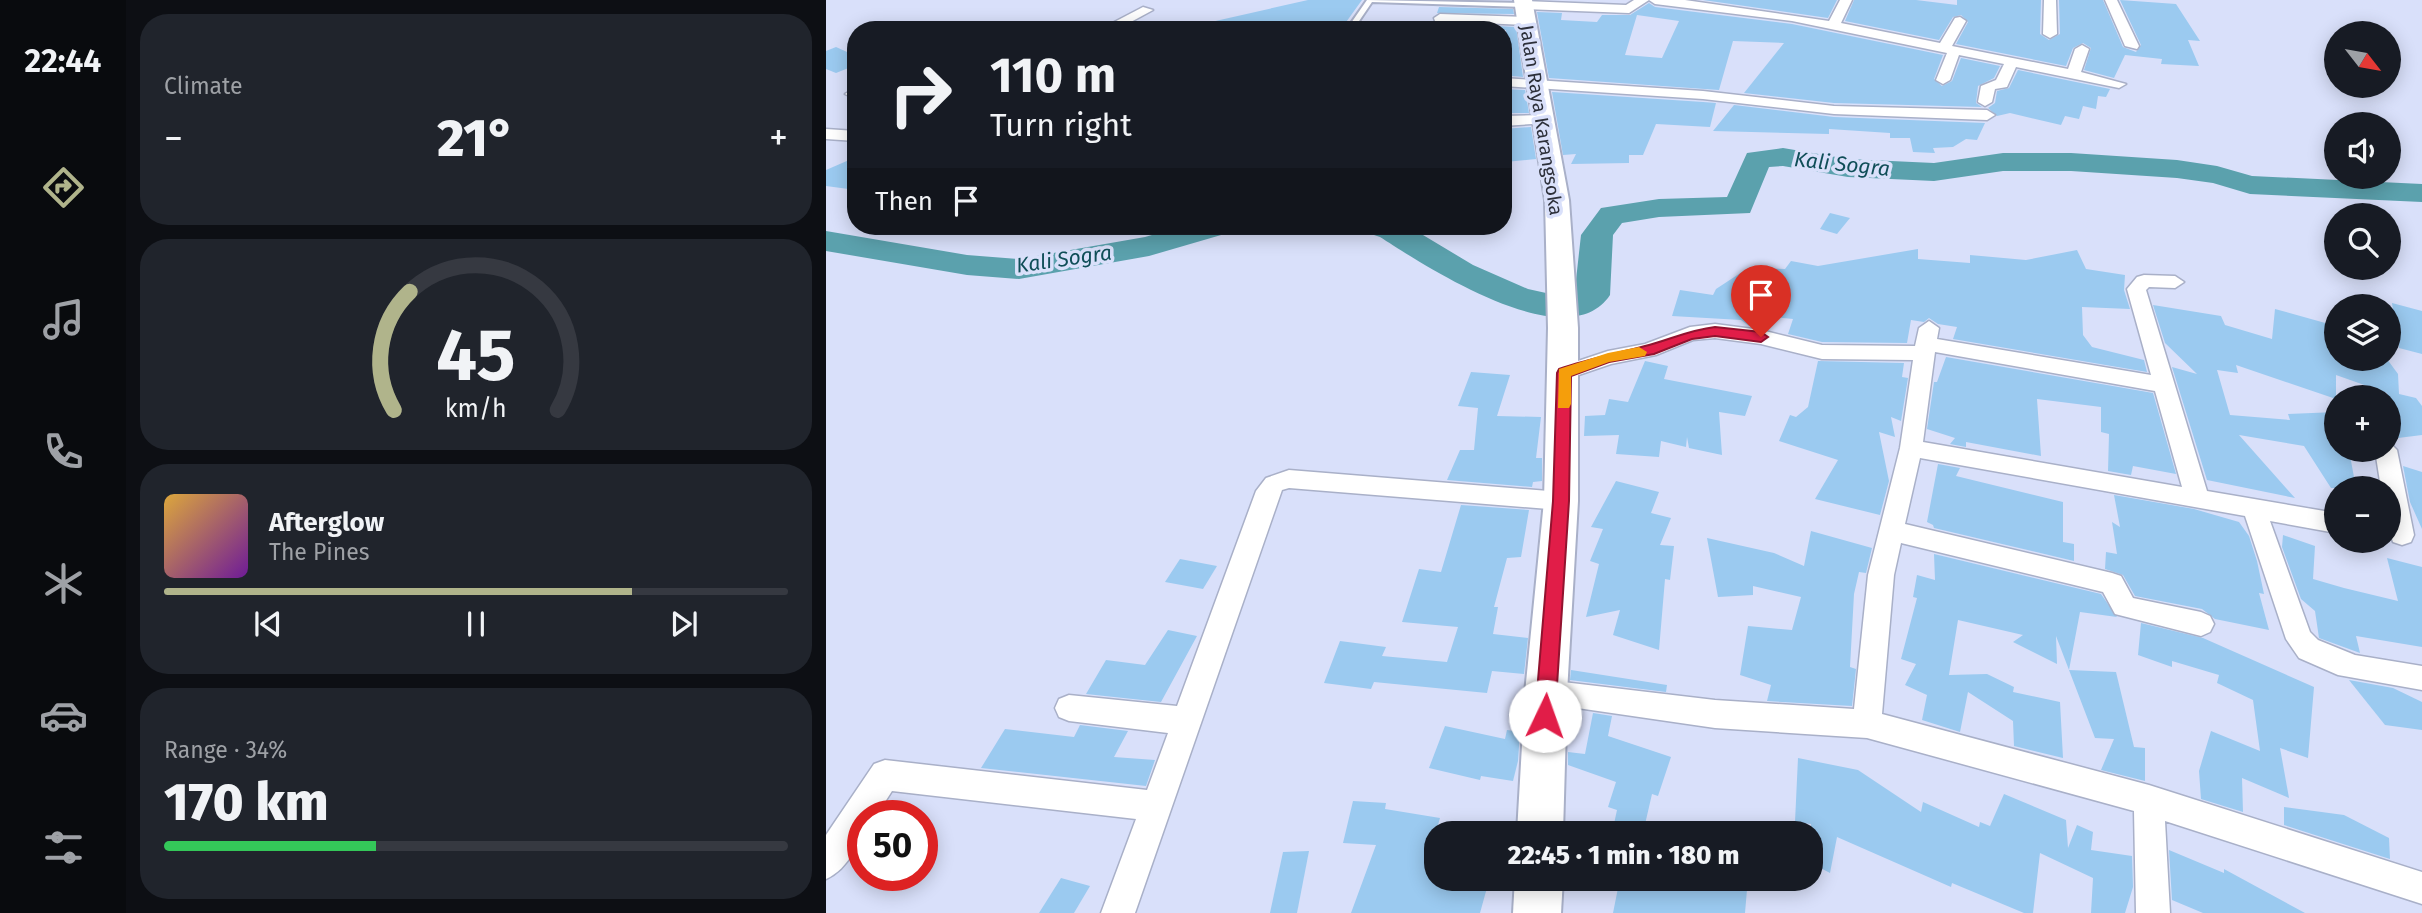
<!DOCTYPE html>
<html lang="en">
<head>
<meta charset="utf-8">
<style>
	:root { --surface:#171b24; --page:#20242c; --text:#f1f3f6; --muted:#9ea1a6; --line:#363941; --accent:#b0b48b }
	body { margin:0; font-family:"Fira Sans",sans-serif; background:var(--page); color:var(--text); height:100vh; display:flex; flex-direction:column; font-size:26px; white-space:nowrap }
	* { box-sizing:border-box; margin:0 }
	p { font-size:23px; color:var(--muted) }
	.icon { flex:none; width:38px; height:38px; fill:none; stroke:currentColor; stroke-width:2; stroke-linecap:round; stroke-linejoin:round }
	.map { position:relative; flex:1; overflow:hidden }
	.side { display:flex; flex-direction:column; gap:14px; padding:14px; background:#0d0f14; width:700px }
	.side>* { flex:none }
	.banner { position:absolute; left:21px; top:21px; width:665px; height:214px; border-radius:28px; box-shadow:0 4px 18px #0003; background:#171b24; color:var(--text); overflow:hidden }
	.needle { width:46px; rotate:121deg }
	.buttons { position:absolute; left:1498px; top:21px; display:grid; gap:14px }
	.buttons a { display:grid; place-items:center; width:77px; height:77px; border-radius:50%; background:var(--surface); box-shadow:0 4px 18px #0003; font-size:35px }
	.speed { position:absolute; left:21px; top:800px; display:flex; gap:14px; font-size:35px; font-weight:700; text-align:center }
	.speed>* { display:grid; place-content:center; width:91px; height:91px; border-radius:50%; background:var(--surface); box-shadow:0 4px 18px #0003; line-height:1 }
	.speed .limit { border:10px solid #d22; background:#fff; color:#111 }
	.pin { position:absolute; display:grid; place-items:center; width:60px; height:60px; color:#fff; margin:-72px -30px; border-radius:50% 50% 50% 0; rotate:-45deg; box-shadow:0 0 7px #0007 }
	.pin .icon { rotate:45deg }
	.me { position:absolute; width:77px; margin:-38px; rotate:3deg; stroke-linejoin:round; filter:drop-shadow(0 0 5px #0008) }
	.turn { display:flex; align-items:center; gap:24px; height:147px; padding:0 28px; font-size:32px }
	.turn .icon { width:91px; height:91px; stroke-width:2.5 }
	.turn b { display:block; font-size:49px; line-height:60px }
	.then { display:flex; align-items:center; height:66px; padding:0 28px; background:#0003; gap:14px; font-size:26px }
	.big { font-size:52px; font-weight:800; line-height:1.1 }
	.side .tile { flex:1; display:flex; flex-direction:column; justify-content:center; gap:10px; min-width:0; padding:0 24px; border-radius:28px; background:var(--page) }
	.side .dial { align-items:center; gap:0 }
	.dial svg { height:182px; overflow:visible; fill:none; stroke:var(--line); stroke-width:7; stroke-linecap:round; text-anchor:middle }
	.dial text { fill:var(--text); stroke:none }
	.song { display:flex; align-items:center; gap:21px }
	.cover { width:84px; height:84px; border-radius:10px; background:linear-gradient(135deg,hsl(40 70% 55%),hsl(280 70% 35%)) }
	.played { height:7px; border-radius:4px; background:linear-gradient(90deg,var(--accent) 75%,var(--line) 75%) }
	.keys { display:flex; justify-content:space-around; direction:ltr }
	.heat { display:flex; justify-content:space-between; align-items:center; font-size:38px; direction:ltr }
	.charge { height:10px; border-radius:5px; background:linear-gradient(90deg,#34c759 34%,var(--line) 0) }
	.trip { position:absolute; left:598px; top:821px; width:399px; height:70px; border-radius:28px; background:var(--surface); box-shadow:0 4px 18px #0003; font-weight:800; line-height:70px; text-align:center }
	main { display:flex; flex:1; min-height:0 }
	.dock { display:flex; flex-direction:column; width:126px; justify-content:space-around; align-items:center; background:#090b0e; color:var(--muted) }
	.dock .icon { width:49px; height:49px }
	.dock .active { color:var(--accent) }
	.dock b { font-size:32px; color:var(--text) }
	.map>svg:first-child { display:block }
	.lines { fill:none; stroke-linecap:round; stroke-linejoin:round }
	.river { fill:#5ba1ad; fill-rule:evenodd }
	.building { fill:#9bcaf0; fill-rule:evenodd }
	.service-casing { stroke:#a9b0c8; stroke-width:4 }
	.minor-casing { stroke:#a9b0c8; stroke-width:3 }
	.secondary-casing { stroke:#a9b0c8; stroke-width:4 }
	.service { fill:#fff; fill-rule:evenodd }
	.minor { fill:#fff; fill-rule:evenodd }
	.secondary { fill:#fff; fill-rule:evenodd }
	.route { fill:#e11d48; stroke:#92132f; stroke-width:2 }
	.slow { fill:#f59e0b }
	.labels { text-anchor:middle; stroke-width:7; stroke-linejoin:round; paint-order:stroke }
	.far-street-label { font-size:19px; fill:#2d303a; stroke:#d9e0fa }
	.far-water-label { font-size:21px; font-style:italic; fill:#104e58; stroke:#d9e0fa }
</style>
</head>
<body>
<main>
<nav class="dock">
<b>22:44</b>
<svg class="icon active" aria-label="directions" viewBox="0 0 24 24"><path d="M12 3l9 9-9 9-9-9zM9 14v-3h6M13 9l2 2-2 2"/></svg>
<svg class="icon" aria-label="music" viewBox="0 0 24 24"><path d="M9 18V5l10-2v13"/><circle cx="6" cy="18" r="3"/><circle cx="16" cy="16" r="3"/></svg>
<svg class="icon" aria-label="phone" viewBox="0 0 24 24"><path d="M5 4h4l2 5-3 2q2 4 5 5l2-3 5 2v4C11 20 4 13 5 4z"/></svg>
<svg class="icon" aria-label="climate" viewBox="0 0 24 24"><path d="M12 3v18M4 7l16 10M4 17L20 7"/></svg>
<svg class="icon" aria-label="car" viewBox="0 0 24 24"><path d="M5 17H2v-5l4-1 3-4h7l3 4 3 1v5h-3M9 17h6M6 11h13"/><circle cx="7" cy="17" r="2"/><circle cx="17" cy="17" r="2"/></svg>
<svg class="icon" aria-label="filters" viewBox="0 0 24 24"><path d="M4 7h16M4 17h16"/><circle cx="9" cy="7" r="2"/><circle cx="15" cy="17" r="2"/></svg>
</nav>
<section class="side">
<div class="tile"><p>Climate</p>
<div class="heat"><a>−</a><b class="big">21°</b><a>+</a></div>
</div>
<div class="tile dial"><svg viewBox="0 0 100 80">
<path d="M14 69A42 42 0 1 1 86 69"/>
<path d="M14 69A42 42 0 0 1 21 17" stroke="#b0b48b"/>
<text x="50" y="56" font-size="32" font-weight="700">45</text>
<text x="50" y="72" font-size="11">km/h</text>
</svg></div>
<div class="tile">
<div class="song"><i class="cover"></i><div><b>Afterglow</b><p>The Pines</p></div></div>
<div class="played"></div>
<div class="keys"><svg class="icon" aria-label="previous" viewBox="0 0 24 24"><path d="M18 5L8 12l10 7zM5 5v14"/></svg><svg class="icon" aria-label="pause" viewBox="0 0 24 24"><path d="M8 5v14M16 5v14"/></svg><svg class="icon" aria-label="next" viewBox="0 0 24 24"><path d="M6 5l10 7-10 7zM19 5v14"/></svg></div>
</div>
<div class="tile"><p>Range · 34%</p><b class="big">170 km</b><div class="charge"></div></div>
</section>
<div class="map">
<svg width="1596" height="913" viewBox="0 0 1596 913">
	<rect width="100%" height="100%" fill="#d9e0fa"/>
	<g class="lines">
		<g class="river">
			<path d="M957 148 1022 159 1108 163 1177 153H1245L1351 160 1391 166 1426 176 1596 184V202L1424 194 1387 183 1351 178 1245 171H1177L1108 181 1022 177 957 166 943 167 924 213 833 217 796 223 787 235 784 295C741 360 598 265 554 237L542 233 537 226H582L647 265 702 289 720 293H740L749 289 755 235 775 208 833 199 901 197 921 153Z"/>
			<polygon points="357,226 407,226 402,233 323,256 193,279 141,275 0,251 0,231 141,255 193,259 319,237"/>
		</g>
	</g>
	<g class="building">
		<polygon points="482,0 536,0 518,25 460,23 459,30 386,30 385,22"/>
		<polygon points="877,0 1011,0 1002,18"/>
		<polygon points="1028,0 1090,0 1131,5 1131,0 1215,0 1214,34 1223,40 1234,34 1233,0 1277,0 1297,47 1310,52 1315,45 1294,0 1350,4 1374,41 1362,40 1373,66 1335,64 1336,59 1299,55 1288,78 1258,70 1265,48 1257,43 1247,48 1240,66 1130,44 1142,22 1135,15 1127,17 1113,40 1019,21"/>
		<path d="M823 3 829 7 966 24 1117 55 1108 79 1116 86 1126 81 1135 58 1174 66 1168 78 1152 86 1150 103 1156 107 1008 103 918 93 958 43 907 41 893 90 723 78 711 12 736 13 735 20 771 22 776 15H804ZM811 15 853 21 836 58 799 55Z"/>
		<polygon points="613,7 687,9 688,14 611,13"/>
		<polygon points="608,23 690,27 697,77 677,75 680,30 606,30"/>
		<polygon points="10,47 30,56 30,65 10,73 0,69 0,51"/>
		<polygon points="1192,70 1284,89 1280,97 1272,96 1270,109 1257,106 1253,119 1239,116 1235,125 1184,113 1171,116 1162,108 1169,103 1171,91 1183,88"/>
		<polygon points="677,89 699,90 703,113 677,113"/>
		<polygon points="726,92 877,102 890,103 884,127 830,124 817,155 803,155 803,163 745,164 750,154 737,155"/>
		<polygon points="908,105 1008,117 1159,123 1151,140 1140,139 1127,147 1107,148 1109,153 1087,152 1084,138 1064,138 1064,133 1003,129 1003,134 887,131"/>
		<polygon points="705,127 710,159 679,162 677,129"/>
		<polygon points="30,157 30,190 0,186 0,170"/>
		<polygon points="1004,213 1024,218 1011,234 994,229"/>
		<polygon points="1092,249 1092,259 1144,263 1144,255 1200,260 1251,250 1260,269 1299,275 1298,290 1304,309 1256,307 1257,335 1266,347 1318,360 1321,372 1127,339 1131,327 1112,324 1103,318 1098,322 1085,320 1081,343 996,342 962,334 967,319 929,315 923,326 915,320 846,316 854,290 887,295 890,289 922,268 959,269 965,261 992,266"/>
		<polygon points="1566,303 1596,311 1596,354 1573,348"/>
		<polygon points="1327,305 1395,316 1399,325 1446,339 1449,309 1510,326 1510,359 1561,359 1572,374 1573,394 1590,398 1596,406 1596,435 1572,438 1564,417 1561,393 1510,375 1510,399 1410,365 1412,373 1391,370 1404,415 1464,420 1462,414 1510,412 1510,450 1523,450 1530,488 1505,488 1478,446 1413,435 1469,498 1381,480 1346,367 1371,374 1339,343"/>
		<polygon points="1120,357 1327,393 1350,474 1307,466 1305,475 1282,471 1283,434 1275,432 1275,407 1211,399 1215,456 1140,442 1140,447 1124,444 1129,438 1101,429 1108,382 1111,382"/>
		<polygon points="819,361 842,366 838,379 926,396 919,416 893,412 896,455 863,448 861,437 860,447 835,441 833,457 790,454 793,435 758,436 759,416 779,415 783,399 802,402"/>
		<polygon points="992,361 1078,363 1076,377 1082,378 1075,421 1065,417 1069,437 1053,432 1063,481 1054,515 989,499 1012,460 953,441 964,415 970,417 982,407"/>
		<polygon points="645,372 684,375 671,416 715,417 710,458 716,458 716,481 707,482 706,487 621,480 634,450 648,450 652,408 632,406"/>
		<polygon points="1112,464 1134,468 1130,476 1237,502 1237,542 1248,544 1248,561 1108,528 1107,525 1101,522"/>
		<polygon points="1577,466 1596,472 1596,529 1584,502"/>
		<polygon points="790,481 833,492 825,513 845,518 834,545 848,546 844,580 839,579 833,650 787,635 794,610 760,617 773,564 764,561 777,529 765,527"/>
		<polygon points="1288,495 1368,509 1413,522 1423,536 1431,561 1438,594 1433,593 1443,630 1389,619 1376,609 1309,596 1297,575 1279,569 1280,552 1291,554 1286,522 1294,527"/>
		<polygon points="635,505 703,510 695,557 681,558 668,607 672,607 667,634 702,638 698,674 666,671 661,693 548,682 545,689 498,683 514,641 560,647 556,656 621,662 632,627 576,622 593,569 615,572"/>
		<polygon points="985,531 1046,548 1040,573 1033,572 1028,594 1024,667 1030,669 1026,706 941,701 945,685 914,675 922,626 966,630 975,597 927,586 927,595 892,597 881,538 948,553 978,566"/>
		<polygon points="1457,535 1489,546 1487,579 1518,588 1572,601 1561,558 1596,567 1596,647 1530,636 1534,653 1493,638 1489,611 1475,599 1456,547"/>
		<polygon points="1108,554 1275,594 1291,617 1254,612 1243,670 1230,636 1231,664 1187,642 1197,635 1132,620 1123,675 1161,674 1188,687 1187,692 1234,702 1237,758 1188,746 1187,721 1142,692 1134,732 1096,720 1101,695 1079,685 1090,664 1075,659 1091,598 1087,597 1091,575 1109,580"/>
		<polygon points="354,559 391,566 377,589 339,582"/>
		<polygon points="1315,623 1377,638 1488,687 1482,758 1454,748 1463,798 1416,778 1417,812 1375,799 1373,771 1385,731 1434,751 1427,700 1391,683 1393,675 1346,661 1346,667 1312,655"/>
		<polygon points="342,630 371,636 335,702 260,694 280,660 319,665"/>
		<polygon points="745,670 841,685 840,692 744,680"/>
		<polygon points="1243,670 1290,672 1308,747 1319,748 1319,781 1275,770 1288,739 1269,738"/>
		<polygon points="1523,680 1567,688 1596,702 1596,730 1559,725"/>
		<polygon points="767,713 786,716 782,736 845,757 832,796 826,794 817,833 786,833 791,810 782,807 790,782 742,765 742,752 759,754"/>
		<polygon points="254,725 302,731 288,757 329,760 320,786 155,768 179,729 248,737"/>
		<polygon points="619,726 679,739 681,730 694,732 692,761 687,781 655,776 654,780 603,768"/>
		<polygon points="972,758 1032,770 1095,812 1097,802 1153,827 1154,822 1164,826 1178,794 1240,820 1242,848 1251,825 1267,832 1265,850 1306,856 1307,887 1299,913 1265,913 1267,878 1214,853 1207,913 1198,913 1126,883 1125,887 1011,837 1004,873 985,863 985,824 969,822"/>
		<polygon points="527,801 560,803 559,809 614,818 599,871 611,873 611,878 637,878 662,884 654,913 525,913 550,845 517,843"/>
		<polygon points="1458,807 1518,815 1563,838 1564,859 1458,825"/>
		<polygon points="1343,850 1398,873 1398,869 1479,913 1377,913 1346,900"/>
		<polygon points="483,851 471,913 444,913 457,852"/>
		<polygon points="235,878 264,886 248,913 213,913"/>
		<polygon points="794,878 922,878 919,913 787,913"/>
	</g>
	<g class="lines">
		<defs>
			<polygon id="service" points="541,0 698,3 701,5 698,7 546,2 529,27 525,27 523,26"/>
			<g id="minor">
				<polygon points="808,0 859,0 1003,21 1014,0 1026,0 1015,23 1114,43 1129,18 1134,17 1140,21 1126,46 1242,69 1249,49 1256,45 1263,49 1255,72 1300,84 1293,88 1190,67 1181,87 1169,89 1166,102 1159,106 1152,102 1155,86 1170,80 1178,64 1133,55 1124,80 1117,84 1110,80 1121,53 966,21 829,4 823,0 803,13 698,9 692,5 698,1 800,5"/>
				<polygon points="1218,0 1230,0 1231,34 1224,38 1217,34"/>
				<polygon points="1279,0 1291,0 1313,46 1311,49 1299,46"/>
				<polygon points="317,7 327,10 290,30 273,30"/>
				<polygon points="614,14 700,17 706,21 700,25 609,21 608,18"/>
				<polygon points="677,78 877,91 1008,106 1161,110 1169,115 1161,120 1008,114 877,99 677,86"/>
				<polygon points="26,90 30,91 30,99 19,94"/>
				<polygon points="715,115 720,117 720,123 677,126 677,116"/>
				<polygon points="0,129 30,131 30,141 0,139"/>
				<path d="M1318 275 1349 276 1358 282 1349 288 1323 287 1320 290 1381 491 1510 513V533L1444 521 1484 632 1492 640 1529 655 1596 666V690L1512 675 1473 658 1460 639 1419 516 1094 458 1079 524 1286 573 1295 576 1307 598 1375 612 1384 616 1388 624 1384 632 1375 636 1289 614 1277 592 1075 543 1068 575 1056 714 1323 785 1596 872V904L1339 821 1344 913H1310L1308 811 1041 738 889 728 710 702 706 693 710 684 720 680 889 700 1028 709 1042 575 1074 448 1087 360 996 359 935 344 889 338 867 340 830 355 785 364 738 380 731 378 728 373 731 368 782 351 819 344 864 327 889 324 935 330 996 345 1089 346 1093 328 1103 321 1113 328 1111 339 1325 375 1301 289 1311 277ZM1109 352 1329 391 1356 487 1097 442Z"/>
				<polygon points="1563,442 1571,450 1588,535 1585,542 1576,545 1567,542 1563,529 1563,488 1555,488 1549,450 1563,450"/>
				<path d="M463 470 735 492 743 494 747 501 743 508 735 510 463 488 456 490 309 913H275L310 819 66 791 50 816H37C37 839 23 869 0 879V835L48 764 59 760 321 790 342 733 243 721 233 717 229 708 233 699 243 695 351 706 430 491 440 478Z"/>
			</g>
			<g id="secondary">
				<polygon points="688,0 706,0 743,200 752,328 752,501 741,693 737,833 691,833 699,693 718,501 722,328 719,200"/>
				<polygon points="689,878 737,878 735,913 687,913"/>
			</g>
		</defs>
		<use href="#service" class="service-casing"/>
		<use href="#minor" class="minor-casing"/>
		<use href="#secondary" class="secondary-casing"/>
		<use href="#service" class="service"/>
		<use href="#minor" class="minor"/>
		<use href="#secondary" class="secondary"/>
	</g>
	<path class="route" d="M889 327 935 332 942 337 935 342 889 336 866 339 828 354 783 362 745 376 743 501 729 716 726 723 719 726 712 723 709 716 727 501 731 373 733 369C763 359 789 354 819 346 843 340 863 330 889 327Z"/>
	<polygon class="slow" points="813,347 821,352 819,356 783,362 745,376 745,404 743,408 732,408 733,369 782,353"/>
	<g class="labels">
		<g class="far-street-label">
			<text transform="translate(716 120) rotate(81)" y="7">Jalan Raya Karangsoka</text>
		</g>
		<g class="far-water-label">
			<text transform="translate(1016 164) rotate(6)" y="7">Kali Sogra</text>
			<text transform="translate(238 259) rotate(-8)" y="7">Kali Sogra</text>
		</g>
	</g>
</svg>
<div class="buttons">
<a><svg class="needle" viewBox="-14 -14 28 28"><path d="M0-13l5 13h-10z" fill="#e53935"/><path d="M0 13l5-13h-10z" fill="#9ea1a6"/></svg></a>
<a><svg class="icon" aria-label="sound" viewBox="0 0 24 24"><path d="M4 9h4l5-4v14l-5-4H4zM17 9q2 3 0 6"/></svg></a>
<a><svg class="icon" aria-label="search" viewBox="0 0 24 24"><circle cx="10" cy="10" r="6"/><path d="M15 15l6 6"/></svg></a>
<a><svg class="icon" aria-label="layers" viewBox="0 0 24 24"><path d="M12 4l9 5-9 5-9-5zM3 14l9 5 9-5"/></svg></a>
<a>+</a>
<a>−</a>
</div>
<div class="speed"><div class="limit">50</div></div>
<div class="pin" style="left:935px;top:337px;background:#d93025"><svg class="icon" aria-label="arrive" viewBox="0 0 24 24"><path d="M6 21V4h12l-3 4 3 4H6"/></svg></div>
<svg class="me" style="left:719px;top:716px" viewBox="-20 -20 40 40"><circle r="19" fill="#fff"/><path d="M0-13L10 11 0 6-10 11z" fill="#e11d48"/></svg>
<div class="trip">22:45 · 1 min · 180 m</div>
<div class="banner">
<div class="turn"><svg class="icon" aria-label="right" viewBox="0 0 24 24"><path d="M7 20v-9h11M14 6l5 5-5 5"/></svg><div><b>110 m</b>Turn right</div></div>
<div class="then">Then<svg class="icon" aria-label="arrive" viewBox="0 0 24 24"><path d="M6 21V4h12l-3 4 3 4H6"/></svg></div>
</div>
</div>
</main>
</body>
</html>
